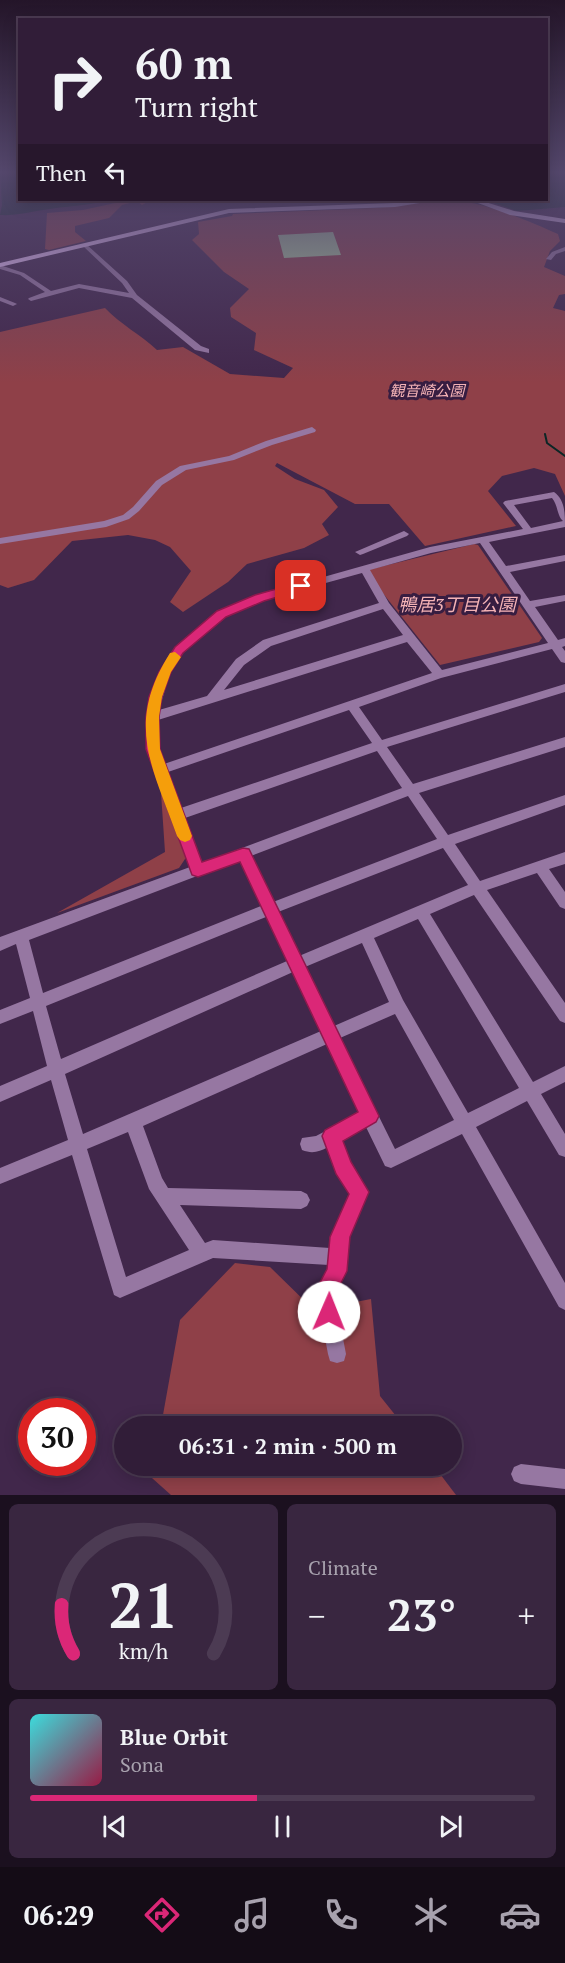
<!DOCTYPE html>
<html lang="en">
<head>
<meta charset="utf-8">
<style>
	:root { --surface:#311d38; --page:#392640; --text:#f1f3f6; --muted:#a8a2ae; --line:#4c3b53; --accent:#db2777 }
	body { margin:0; font-family:"PT Serif","Noto Sans JP",serif; background:var(--page); color:var(--text); height:100vh; display:flex; flex-direction:column; font-size:22px; white-space:nowrap }
	* { box-sizing:border-box; margin:0 }
	p { font-size:20px; color:var(--muted) }
	.icon { flex:none; width:33px; height:33px; fill:none; stroke:currentColor; stroke-width:2; stroke-linecap:round; stroke-linejoin:round }
	.map { position:relative; height:1495px; overflow:hidden }
	.side { display:flex; flex-direction:column; gap:9px; padding:9px; background:#1b101f; flex:1 }
	.side>* { flex:none }
	.hud { position:absolute; left:18px; top:18px; width:530px; height:183px; border-radius:0px; box-shadow:0 3px 15px #0003,0 0 0 2px var(--line); background:#311d38; color:var(--text); overflow:hidden }
	.speed { position:absolute; left:18px; top:1398px; display:flex; gap:12px; font-size:30px; font-weight:700; text-align:center }
	.speed>* { display:grid; place-content:center; width:78px; height:78px; border-radius:50%; background:var(--surface); box-shadow:0 3px 15px #0003,0 0 0 2px var(--line); line-height:1 }
	.speed .limit { border:9px solid #d22; background:#fff; color:#111 }
	.pin { position:absolute; display:grid; place-items:center; width:51px; height:51px; color:#fff; margin:-26px; border-radius:12px; box-shadow:0 3px 9px #0006 }
	.me { position:absolute; width:66px; margin:-33px; rotate:1deg; stroke-linejoin:round; filter:drop-shadow(0 0 4px #0008) }
	.turn { display:flex; align-items:center; gap:21px; height:126px; padding:0 18px; font-size:27px }
	.turn .icon { width:78px; height:78px; stroke-width:2.5 }
	.turn b { display:block; font-size:42px; line-height:51px }
	.then { display:flex; align-items:center; height:57px; padding:0 18px; background:#0003; gap:12px; font-size:22px }
	.big { font-size:45px; font-weight:700; line-height:1.1 }
	.side .widget { flex:1; display:flex; flex-direction:column; justify-content:center; gap:9px; min-width:0; padding:0 21px; border-radius:9px; background:var(--page) }
	.side .dial { align-items:center; gap:0 }
	.dial svg { height:156px; overflow:visible; fill:none; stroke:var(--line); stroke-width:7; stroke-linecap:round; text-anchor:middle }
	.dial text { fill:var(--text); stroke:none }
	.song { display:flex; align-items:center; gap:18px }
	.cover { width:72px; height:72px; border-radius:9px; background:linear-gradient(135deg,hsl(180 70% 55%),hsl(340 70% 35%)) }
	.played { height:6px; border-radius:3px; background:linear-gradient(90deg,var(--accent) 45%,var(--line) 45%) }
	.keys { display:flex; justify-content:space-around; direction:ltr }
	.heat { display:flex; justify-content:space-between; align-items:center; font-size:33px; direction:ltr }
	.side .tiles { flex:1; display:grid; gap:9px; grid-template-columns:1fr 1fr }
	.widget:last-child { grid-column:span 2 }
	.trip { position:absolute; left:114px; top:1416px; width:348px; height:60px; border-radius:30px; background:var(--surface); box-shadow:0 3px 15px #0003,0 0 0 2px var(--line); font-weight:700; line-height:60px; text-align:center }
	.dock { display:flex; height:96px; justify-content:space-around; align-items:center; background:#140c16; color:var(--muted) }
	.dock .icon { width:42px; height:42px }
	.dock .on { color:var(--accent) }
	.dock b { font-size:27px; color:var(--text) }
	.map>svg:first-child { display:block }
	.green { fill:#8f4048 }
	.water { fill:#0b2626 }
	.lines { fill:none; stroke-linecap:round; stroke-linejoin:round }
	.stream { stroke:#0b2626; stroke-width:2 }
	.building { fill:#a9c89b }
	.minor { fill:#9677a2; fill-rule:evenodd }
	.major { fill:#ebc4fa; fill-rule:evenodd }
	.route { fill:#db2777; stroke:#8e194d; stroke-width:1.5 }
	.slow { fill:#f59e0b }
	.labels { text-anchor:middle; stroke-width:6; stroke-linejoin:round; paint-order:stroke }
	.far-park-label { font-size:15px; font-style:italic; fill:#f5b3b6; stroke:#371d41 }
	.park-label { font-size:18px; font-style:italic; fill:#f5b3b6; stroke:#371d41 }
</style>
</head>
<body>
<div class="map">
<svg width="565" height="1495" viewBox="0 0 565 1495">
	<rect width="100%" height="100%" fill="#41274b"/>
	<g class="green">
		<polygon points="129,200 151,200 142,205 137,201 122,205 109,218 75,226 75,232 86,241 49,250 45,249 47,213 83,210"/>
		<path d="M448 200C480 200 529 221 558 234L560 241 550 251 544 267 565 276V294L559 295 553 308 565 311V496L555 474 534 468 502 476 488 491 516 526 425 546 389 504H355L277 463 275 466 295 479 324 490 338 507 322 524 329 535 304 548 247 564 228 582 183 612 170 602 191 571 170 547 155 540 128 535 72 541 34 580 8 588 0 585V332L105 308C120 324 141 335 157 350L183 347 230 374 284 378 293 368 254 350 256 333 231 317 230 308 249 289 224 272 192 240 199 234 198 222 232 216 233 214 376 208Z"/>
		<polygon points="474,544 478,545 542,638 539,642 440,665 366,572 367,570"/>
		<polygon points="163,788 187,856 179,868 57,913 165,852 161,793"/>
		<polygon points="235,1263 270,1267 314,1310 371,1299 380,1396 404,1426 161,1426 180,1320"/>
		<polygon points="154,1466 434,1466 456,1495 171,1495 152,1478"/>
	</g>
	<g class="water">
		<path d="M0 173H19L20 200H110C87 206 65 206 43 210 29 212 15 216 0 215L2 205Z"/>
		<polygon points="546,173 565,173 565,207 517,211 488,201 546,200"/>
	</g>
	<g class="lines">
		<polyline class="stream" points="545,434 547,443 565,456"/>
	</g>
	<polygon class="building" points="333,232 341,255 284,258 278,235"/>
	<g class="lines">
		<g class="minor">
			<polygon points="86,244 127,281 137,295 201,346 209,349 209,353 195,350 132,298 79,288 31,301 28,299 29,298 45,292 20,275 0,269 0,265 24,273 51,291 79,284 129,293 122,283 84,247 83,246"/>
			<polygon points="565,247 565,251 556,254 551,260 546,259 552,252"/>
			<polygon points="0,297 15,303 17,304 13,306 0,301"/>
			<polygon points="312,427 316,430 315,432 272,445 234,460 186,470 162,485 139,511 129,519 106,527 0,544 0,538 104,521 123,515 133,507 156,481 180,466 229,456 266,441"/>
			<path d="M554 492C565 500 565 513 565 527L489 542 506 566 565 555V561L510 572 530 601 565 595V601L535 607 558 640 565 638V646L562 647 565 651V663L561 662 552 649 441 678 359 707 382 740 565 684V692L387 747 413 784 565 737V747L419 793 448 835 565 795V805L455 844 480 881 565 852V864L549 869 565 892V909L560 907 537 873 487 890 565 1003V1023L560 1021 474 895 430 914 533 1082 565 1066V1082L541 1094 565 1134V1157L559 1155 527 1101 476 1127 565 1283V1310L559 1307 462 1134 391 1168 385 1166 366 1127 342 1140 350 1162 368 1193 349 1237 346 1271 334 1292 346 1354 344 1361 337 1363 330 1361 328 1354 316 1291 329 1265 213 1258 120 1298 114 1295 72 1155 0 1184V1168L68 1140 51 1080 0 1102V1086L47 1066 33 1011 0 1024V1010L30 998 16 944 0 951V937L190 867 147 749 146 717 150 697 159 672 175 647 217 611 256 596 430 547 523 529 503 503 505 501ZM552 498C558 505 557 516 563 521L531 528 514 505ZM480 543 548 643 442 670 389 603 370 570 431 553ZM362 573 379 603 263 640 236 659 207 696 159 710 170 673 183 653 225 617 264 600ZM383 609 403 635 224 690 244 665 271 646ZM407 642 432 673 164 764 159 749 158 720ZM349 710 372 743 181 808 168 772ZM377 751 402 788 202 863 185 818ZM408 796 437 839 273 902 251 856ZM443 848 468 885 299 956 278 912ZM239 860 261 906 43 993 29 940ZM266 917 287 961 61 1059 46 1006ZM418 919 519 1088 468 1113 403 1000 374 938ZM362 943 389 1002 334 1026 305 967ZM293 972 321 1031 83 1134 65 1074ZM395 1014 454 1120 395 1149 340 1038ZM327 1044 360 1113 316 1136 302 1138 300 1144 302 1150C312 1154 319 1152 328 1147L337 1173 350 1194 331 1237 330 1248 213 1240 205 1243 180 1205 301 1209 307 1206 310 1200 307 1194 301 1191 168 1188 162 1178 143 1126ZM128 1132 149 1189 189 1250 126 1277 87 1149Z"/>
			<polygon points="404,531 409,534 407,536 363,554 360,555 355,552"/>
			<polygon points="521,1464 565,1469 565,1489 521,1484 514,1481 511,1474 514,1467"/>
		</g>
		<g class="major">
			<polygon points="421,200 438,200 395,207 229,213 0,267 0,263 229,209 395,203"/>
			<polygon points="470,200 479,200 514,211 565,219 565,223 510,215"/>
		</g>
	</g>
	<linearGradient id="sky" x2="0" y2="1"><stop stop-color="#241529"/><stop offset="0.45" stop-color="#54476c"/><stop offset="1" stop-color="#54476c" stop-opacity="0"/></linearGradient>
	<rect width="565" height="383" fill="url(#sky)"/>
	<polygon class="route" points="301,582 307,586 305,589 264,601 226,617 183,653 171,672 162,697 159,717 160,749 202,862 243,848 249,849 379,1116 376,1122 343,1141 351,1162 369,1192 350,1237 347,1271 336,1293 340,1312 336,1320 329,1323 322,1320 315,1292 327,1269 330,1237 349,1194 336,1174 322,1136 325,1130 358,1112 240,862 198,877 192,875 146,749 146,717 149,697 159,672 175,647 217,611 255,595"/>
	<path class="slow" d="M175 652 181 657 171 672 162 697 159 717 160 749 192 836 190 840 185 842 180 840 177 836C152 766 125 724 170 653Z"/>
	<g class="labels">
		<g class="far-park-label">
			<text x="427" y="396">観音崎公園</text>
		</g>
		<g class="park-label">
			<text x="457" y="611">鴨居3丁目公園</text>
		</g>
	</g>
</svg>
<div class="speed"><div class="limit">30</div></div>
<div class="pin" style="left:301px;top:586px;background:#d93025"><svg class="icon" aria-label="arrive" viewBox="0 0 24 24"><path d="M6 21V4h12l-3 4 3 4H6"/></svg></div>
<svg class="me" style="left:329px;top:1312px" viewBox="-20 -20 40 40"><circle r="19" fill="#fff"/><path d="M0-13L10 11 0 6-10 11z" fill="#db2777"/></svg>
<div class="trip">06:31 · 2 min · 500 m</div>
<div class="hud">
<div class="turn"><svg class="icon" aria-label="right" viewBox="0 0 24 24"><path d="M7 20v-9h11M14 6l5 5-5 5"/></svg><div><b>60 m</b>Turn right</div></div>
<div class="then">Then<svg class="icon" aria-label="left" viewBox="0 0 24 24"><path d="M17 20v-9H6M10 6l-5 5 5 5"/></svg></div>
</div>
</div>
<section class="side">
<div class="tiles">
<div class="widget dial"><svg viewBox="0 0 100 80">
<path d="M14 69A42 42 0 1 1 86 69"/>
<path d="M14 69A42 42 0 0 1 8 44" stroke="#db2777"/>
<text x="50" y="56" font-size="32" font-weight="700">21</text>
<text x="50" y="72" font-size="11">km/h</text>
</svg></div>
<div class="widget"><p>Climate</p>
<div class="heat"><a>−</a><b class="big">23°</b><a>+</a></div>
</div>
<div class="widget">
<div class="song"><i class="cover"></i><div><b>Blue Orbit</b><p>Sona</p></div></div>
<div class="played"></div>
<div class="keys"><svg class="icon" aria-label="previous" viewBox="0 0 24 24"><path d="M18 5L8 12l10 7zM5 5v14"/></svg><svg class="icon" aria-label="pause" viewBox="0 0 24 24"><path d="M8 5v14M16 5v14"/></svg><svg class="icon" aria-label="next" viewBox="0 0 24 24"><path d="M6 5l10 7-10 7zM19 5v14"/></svg></div>
</div>
</div>
</section>
<nav class="dock">
<b>06:29</b>
<svg class="icon on" aria-label="directions" viewBox="0 0 24 24"><path d="M12 3l9 9-9 9-9-9zM9 14v-3h6M13 9l2 2-2 2"/></svg>
<svg class="icon" aria-label="music" viewBox="0 0 24 24"><path d="M9 18V5l10-2v13"/><circle cx="6" cy="18" r="3"/><circle cx="16" cy="16" r="3"/></svg>
<svg class="icon" aria-label="phone" viewBox="0 0 24 24"><path d="M5 4h4l2 5-3 2q2 4 5 5l2-3 5 2v4C11 20 4 13 5 4z"/></svg>
<svg class="icon" aria-label="climate" viewBox="0 0 24 24"><path d="M12 3v18M4 7l16 10M4 17L20 7"/></svg>
<svg class="icon" aria-label="car" viewBox="0 0 24 24"><path d="M5 17H2v-5l4-1 3-4h7l3 4 3 1v5h-3M9 17h6M6 11h13"/><circle cx="7" cy="17" r="2"/><circle cx="17" cy="17" r="2"/></svg>
</nav>
</body>
</html>
